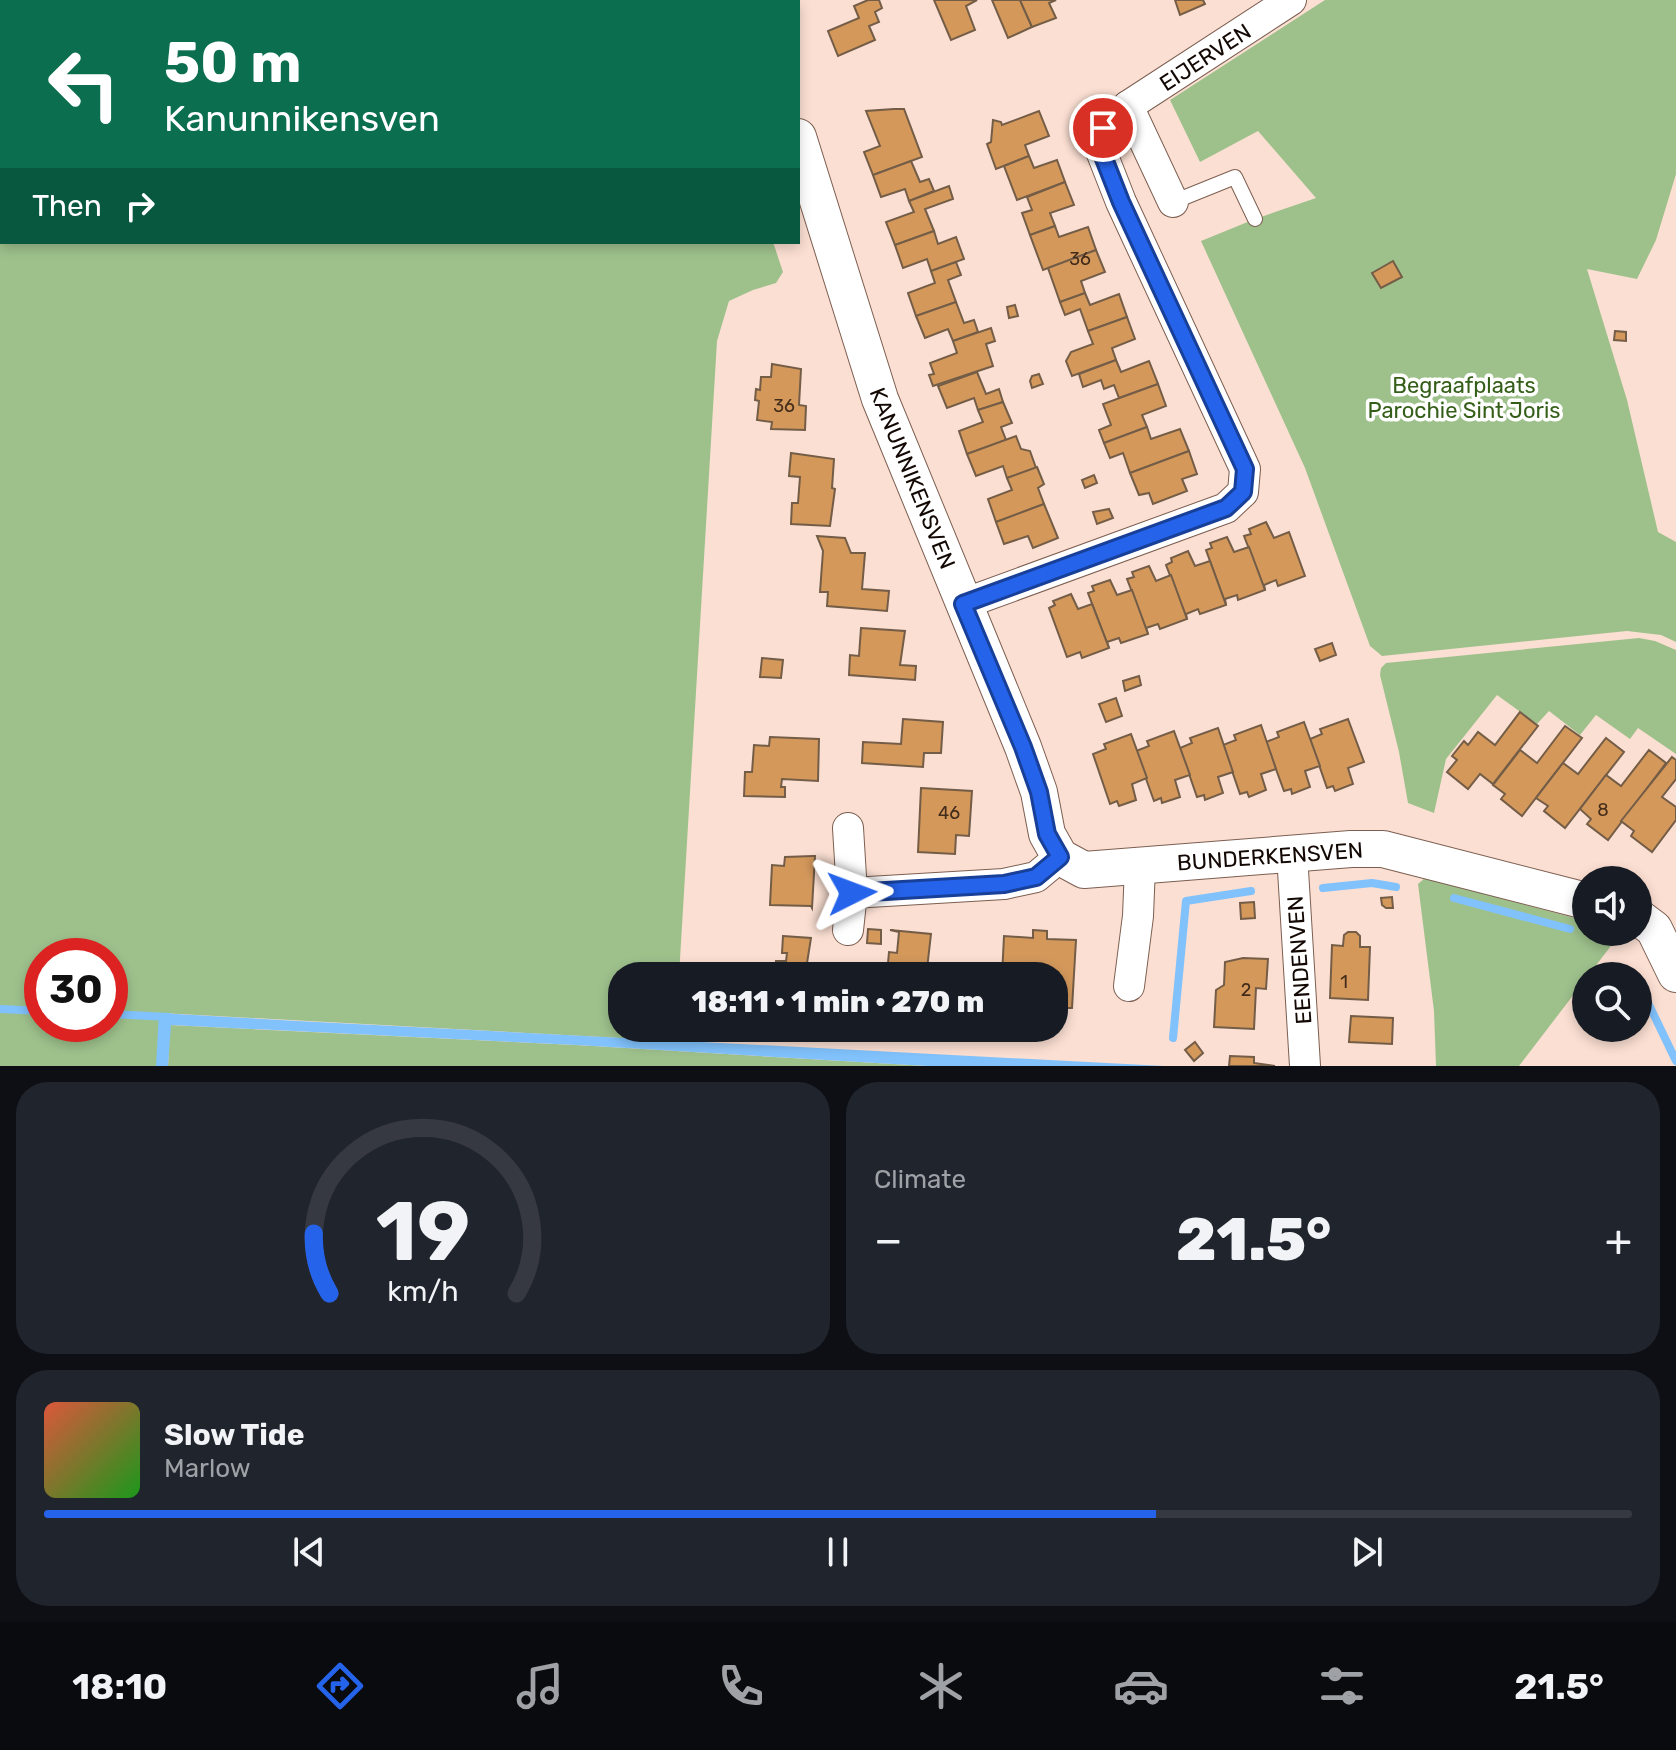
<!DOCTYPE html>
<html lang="en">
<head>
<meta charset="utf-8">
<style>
	:root { --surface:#171b24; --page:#20242c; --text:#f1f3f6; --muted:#9ea1a6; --line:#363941; --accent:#2563eb }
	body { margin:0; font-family:Rubik,sans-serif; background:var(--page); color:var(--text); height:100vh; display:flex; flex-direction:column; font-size:30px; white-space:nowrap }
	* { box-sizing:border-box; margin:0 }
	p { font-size:26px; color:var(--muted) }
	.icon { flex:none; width:44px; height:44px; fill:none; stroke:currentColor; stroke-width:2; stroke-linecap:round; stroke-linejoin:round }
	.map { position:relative; height:1066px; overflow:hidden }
	.drawer { display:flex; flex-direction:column; gap:16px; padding:16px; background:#0d0f14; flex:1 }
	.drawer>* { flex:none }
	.banner { position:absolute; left:0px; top:0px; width:800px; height:244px; box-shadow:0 4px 12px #0003; background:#0b6e4f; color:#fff; overflow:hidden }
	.controls { position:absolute; left:1572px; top:866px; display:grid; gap:16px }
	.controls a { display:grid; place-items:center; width:80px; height:80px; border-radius:50%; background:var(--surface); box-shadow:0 4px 12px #0003; font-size:40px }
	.speed { position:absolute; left:24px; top:938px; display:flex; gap:16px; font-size:40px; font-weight:700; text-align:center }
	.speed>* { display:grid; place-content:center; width:104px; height:104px; border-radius:50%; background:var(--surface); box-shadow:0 4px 12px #0003; line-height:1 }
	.speed .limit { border:12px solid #d22; background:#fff; color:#111 }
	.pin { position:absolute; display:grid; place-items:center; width:68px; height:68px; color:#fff; margin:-34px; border:4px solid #fff; border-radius:50%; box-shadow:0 2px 8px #0007 }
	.me { position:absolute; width:88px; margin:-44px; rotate:87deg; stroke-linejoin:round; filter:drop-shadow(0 0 6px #0008) }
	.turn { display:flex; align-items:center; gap:28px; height:168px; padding:0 32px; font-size:36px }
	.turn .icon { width:104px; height:104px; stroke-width:2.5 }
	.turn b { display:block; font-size:56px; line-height:68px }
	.then { display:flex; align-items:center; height:76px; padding:0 32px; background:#0003; gap:16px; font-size:30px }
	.big { font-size:60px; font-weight:800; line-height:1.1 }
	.drawer .card { flex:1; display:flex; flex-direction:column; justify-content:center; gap:12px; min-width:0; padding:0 28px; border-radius:32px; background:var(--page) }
	.drawer .dial { align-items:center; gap:0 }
	.dial svg { height:208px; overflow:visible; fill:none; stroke:var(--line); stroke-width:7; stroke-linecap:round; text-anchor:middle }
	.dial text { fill:var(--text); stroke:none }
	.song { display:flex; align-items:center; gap:24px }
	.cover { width:96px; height:96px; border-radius:12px; background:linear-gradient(135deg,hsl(10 70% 55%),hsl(120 70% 35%)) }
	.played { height:8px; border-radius:4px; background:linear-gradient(90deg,var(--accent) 70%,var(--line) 70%) }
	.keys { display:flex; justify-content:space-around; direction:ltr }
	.heat { display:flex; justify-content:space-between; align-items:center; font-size:44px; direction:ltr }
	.drawer .tiles { flex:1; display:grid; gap:16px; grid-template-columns:1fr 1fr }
	.card:last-child { grid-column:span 2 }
	.trip { position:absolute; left:608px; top:962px; width:460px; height:80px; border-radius:32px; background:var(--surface); box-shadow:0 4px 12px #0003; font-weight:800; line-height:80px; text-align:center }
	.dock { display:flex; height:128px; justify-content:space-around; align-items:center; background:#090b0e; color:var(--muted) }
	.dock .icon { width:56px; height:56px }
	.dock .active { color:var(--accent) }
	.dock b { font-size:36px; color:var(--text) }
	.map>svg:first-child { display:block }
	.green { fill:#9ec18c; fill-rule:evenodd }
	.water { fill:#81c2fc }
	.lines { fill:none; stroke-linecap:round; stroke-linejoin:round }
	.stream { stroke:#81c2fc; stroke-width:8 }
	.building { fill:#d4985b; stroke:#745d47; stroke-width:2 }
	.service-casing { stroke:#7c5f51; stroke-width:16 }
	.minor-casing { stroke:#7c5f51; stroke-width:32 }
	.tertiary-casing { stroke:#7c5f51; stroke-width:38 }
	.service { stroke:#fff; stroke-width:14 }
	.minor { stroke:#fff; stroke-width:30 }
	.tertiary { stroke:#fff; stroke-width:36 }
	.route-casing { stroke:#184099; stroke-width:20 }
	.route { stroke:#2563eb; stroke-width:14 }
	.labels { text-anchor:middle; stroke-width:7; stroke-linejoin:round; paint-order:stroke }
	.number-label { font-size:18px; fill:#432c1a }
	.street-label { font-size:22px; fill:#130804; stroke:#fff }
	.park-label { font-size:22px; fill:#355f19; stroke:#fff }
</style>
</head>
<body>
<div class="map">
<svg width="1676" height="1066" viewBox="0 0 1676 1066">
	<rect width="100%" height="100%" fill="#fbdfd2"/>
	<g class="green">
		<polygon points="0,0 396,0 2,2 0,92"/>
		<polygon points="1325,0 1676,0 1676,174 1656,240 1637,279 1587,269 1627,400 1658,532 1676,542 1676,642 1661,635 1627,631 1382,656 1370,646 1305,468 1201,241 1255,219 1316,198 1258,131 1200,162 1170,100"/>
		<path d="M0 127H2V242H773L783 272 776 283 753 290 729 301 717 341 679 976H622V1028H676V1041L160 1013 157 1066H0ZM42 956H110V1024H42Z"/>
		<polygon points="1639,638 1655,641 1676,650 1676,754 1638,728 1630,739 1596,715 1580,735 1549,711 1537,724 1497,695 1446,759 1434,813 1408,803 1399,752 1380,675 1381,668 1386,663"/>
		<polygon points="1425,878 1586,921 1586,932 1620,934 1519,1066 1436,1066 1434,1011 1418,884"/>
		<polygon points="170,1025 576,1045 927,1066 168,1066"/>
	</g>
	<polygon class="water" points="159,1013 298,1021 1164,1066 927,1066 576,1045 171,1025 168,1066 156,1066"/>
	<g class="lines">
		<g class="stream">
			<polyline points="1323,888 1372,883 1396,887"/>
			<polyline points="1454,898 1570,929"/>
			<polyline points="1638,982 1676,1061"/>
			<polyline points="0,1009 42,1011"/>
			<polyline points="110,1014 169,1017"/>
			<polyline points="1173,1038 1186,901 1251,891"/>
		</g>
	</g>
	<g class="building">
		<polygon points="525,0 596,0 597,2 526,2"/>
		<polygon points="868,0 879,0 882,8 875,12 879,22 869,26 875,40 838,56 828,31 859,18 854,6"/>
		<polygon points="934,0 977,0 966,6 975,30 951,40"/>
		<polygon points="992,0 1020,0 1032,27 1008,38"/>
		<polygon points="1020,0 1056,0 1049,3 1056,18 1032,27"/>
		<polygon points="1175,0 1203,0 1205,4 1180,15"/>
		<polygon points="894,109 904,109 922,157 873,175 864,152 880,146 866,111"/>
		<polygon points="1039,111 1049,136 1025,145 1029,156 996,169 987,144 991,142 993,120 1001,122 1002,125"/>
		<polygon points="1029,156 1034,168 1057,160 1065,182 1017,200 1004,166"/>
		<polygon points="911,161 920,182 929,179 934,191 909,201 905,189 881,197 873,175"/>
		<polygon points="1065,182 1074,205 1050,213 1055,226 1030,235 1022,213 1032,210 1027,197"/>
		<polygon points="949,186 953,199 925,209 934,231 895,245 886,222 914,212 909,201"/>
		<polygon points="1055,226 1059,237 1088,227 1096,250 1043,270 1030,235"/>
		<polygon points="934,231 938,244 956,237 964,259 931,271 927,259 903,268 895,245"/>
		<polygon points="1096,250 1105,272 1081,281 1085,293 1060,302 1048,268"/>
		<polygon points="1393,261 1402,277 1381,288 1372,273"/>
		<polygon points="956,262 961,275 948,280 956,302 916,316 908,293 935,283 931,271"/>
		<polygon points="1085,293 1090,305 1119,294 1127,317 1088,331 1080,309 1065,315 1060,302"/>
		<polygon points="956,302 964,323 974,320 978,332 953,341 948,329 925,338 916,316"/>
		<polygon points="1015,305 1018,316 1009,318 1007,307"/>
		<polygon points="1127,317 1135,339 1112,348 1116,360 1072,376 1066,361 1071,352 1093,344 1088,331"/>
		<polygon points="991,328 995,341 986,344 993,366 933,386 929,375 934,374 930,363 957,353 953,341"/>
		<polygon points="1615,331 1626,332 1626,341 1614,340"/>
		<polygon points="1116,360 1121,372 1149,361 1158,384 1119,398 1114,385 1104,389 1101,380 1083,387 1079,374"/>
		<polygon points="772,364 801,369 799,405 806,406 805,430 771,429 772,422 757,420 759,401 755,400 756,389 760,390 761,377 771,377"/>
		<polygon points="977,372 986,394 999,389 1003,402 978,410 974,398 947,408 938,386"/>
		<polygon points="1039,374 1043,384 1032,388 1030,381 1032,376"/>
		<polygon points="1158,384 1166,406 1142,415 1147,427 1104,443 1099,430 1111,425 1103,404"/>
		<polygon points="1003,402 1012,423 1001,427 1006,440 967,454 959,431 983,422 978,410"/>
		<polygon points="1147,427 1151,439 1180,429 1189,451 1130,473 1123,453 1110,458 1104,443"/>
		<polygon points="1016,436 1021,449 1030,451 1036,468 1007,478 1003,466 976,476 967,454"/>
		<polygon points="1189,451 1197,474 1182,479 1187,491 1153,504 1149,493 1139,495 1130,473"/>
		<polygon points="791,453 834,459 832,488 835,489 830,526 791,524 792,503 798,503 800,477 789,476"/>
		<polygon points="1037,467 1044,484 1038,488 1044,504 996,522 988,499 1012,490 1007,478"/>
		<polygon points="1094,475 1097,483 1085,488 1082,480"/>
		<polygon points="1044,504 1058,538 1033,548 1028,536 1004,544 996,522"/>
		<polygon points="1109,509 1113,518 1097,524 1093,512"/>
		<polygon points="1266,522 1274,538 1289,532 1305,576 1278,586 1276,580 1264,585 1265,590 1244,536 1251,534 1249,529"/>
		<polygon points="817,536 845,538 851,553 865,553 862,589 889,591 887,611 827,606 828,592 820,592 823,551"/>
		<polygon points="1227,537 1234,552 1249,547 1265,590 1238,600 1237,595 1225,599 1226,605 1206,550 1212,548 1210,543"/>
		<polygon points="1188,551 1195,566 1210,561 1226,605 1200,614 1198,609 1186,614 1187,619 1166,565 1172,562 1171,558"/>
		<polygon points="1149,566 1156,581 1171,575 1187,619 1160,629 1158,624 1146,628 1148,634 1127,579 1134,577 1132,572"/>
		<polygon points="1110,580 1117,595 1132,590 1148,634 1121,643 1119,638 1107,642 1109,648 1088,593 1094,591 1092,586"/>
		<polygon points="1071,594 1078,609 1092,604 1109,648 1082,658 1080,652 1067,657 1049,608 1055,605 1053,601"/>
		<polygon points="861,628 905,631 900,665 916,666 915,680 849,675 850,655 859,656"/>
		<polygon points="1332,643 1336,655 1320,661 1315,649"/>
		<polygon points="762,658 783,660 781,678 760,677"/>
		<polygon points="1139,676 1141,685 1125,691 1123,681"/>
		<polygon points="1116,698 1122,716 1106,722 1099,704"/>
		<polygon points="1520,712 1538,726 1493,784 1480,774 1468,789 1447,772 1457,760 1452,756 1464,741 1468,745 1478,732 1495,745"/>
		<polygon points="903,719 943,722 941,753 924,753 923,767 862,763 863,742 901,744"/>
		<polygon points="1348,719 1364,762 1348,768 1353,784 1335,791 1333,786 1327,788 1310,739 1322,734 1320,729"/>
		<polygon points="1304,722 1320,766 1305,771 1310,787 1292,794 1291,789 1284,791 1266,742 1279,737 1277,732"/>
		<polygon points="1261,725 1276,769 1261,774 1266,790 1249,797 1247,792 1240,794 1223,745 1236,740 1234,735"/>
		<polygon points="1565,726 1582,738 1522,816 1501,799 1505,794 1493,785 1520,750 1537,763"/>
		<polygon points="1218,728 1233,772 1218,777 1223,793 1205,800 1204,795 1197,797 1180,748 1192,743 1190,738"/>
		<polygon points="1174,731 1190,775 1175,780 1180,797 1162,803 1161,798 1154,801 1136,751 1149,746 1147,741"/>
		<polygon points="1131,734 1147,778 1132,784 1136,800 1119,806 1117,801 1110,804 1093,754 1106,749 1104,744"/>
		<polygon points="770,737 819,739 818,781 782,779 781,787 785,787 785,797 744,796 745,772 752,772 754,745 769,746"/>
		<polygon points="1606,738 1624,752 1565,828 1544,811 1548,806 1536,798 1563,763 1578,774"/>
		<polygon points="1649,750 1666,763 1608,840 1587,824 1591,819 1580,809 1606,775 1621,786"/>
		<polygon points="1672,757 1676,760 1676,779 1662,797 1676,807 1676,820 1652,852 1631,836 1634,831 1621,821"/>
		<polygon points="921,788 972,791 969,836 956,835 955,854 918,852"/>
		<polygon points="813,856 815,856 812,908 811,906 770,905 772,865 784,866 785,857"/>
		<polygon points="1392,897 1393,908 1386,908 1382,905 1381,898"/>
		<polygon points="1254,902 1255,918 1241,919 1240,903"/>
		<polygon points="868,929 881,930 881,944 867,943"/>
		<polygon points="890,930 931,934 927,969 942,971 942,976 887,974 889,952 897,953 899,932"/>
		<polygon points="1033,930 1047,931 1047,939 1076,940 1072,1008 1054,1008 1054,976 1002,976 1004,936 1033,938"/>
		<polygon points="1348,932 1356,932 1360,936 1360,947 1370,947 1368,1000 1330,998 1332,945 1343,946 1344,935"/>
		<polygon points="783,936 811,938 807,963 818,964 817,976 775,976 776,961 786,961 787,953 782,953"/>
		<polygon points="1243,958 1268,959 1266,989 1256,988 1254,1029 1214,1027 1216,990 1224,985 1225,962"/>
		<polygon points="1351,1016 1393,1018 1392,1044 1349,1042"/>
		<polygon points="1195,1042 1203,1053 1194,1061 1185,1050"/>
		<polygon points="1230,1056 1254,1057 1254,1063 1275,1066 1229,1066"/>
	</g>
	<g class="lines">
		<defs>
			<polyline id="service" points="1173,202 1235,177 1255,219"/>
			<g id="minor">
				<polyline points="1128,106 1173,202"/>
				<polyline points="963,604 1226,508 1243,492 1245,469 1121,202 1101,151 1103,128 1128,106 1291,0"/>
				<polyline points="848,828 852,893 848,930"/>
				<polyline points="1292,854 1305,1066"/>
				<polyline points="852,893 1004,884 1036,877 1060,857"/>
				<polyline points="1129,986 1138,916 1140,866"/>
			</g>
			<g id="tertiary">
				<polyline points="757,0 757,2"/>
				<polyline points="798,137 880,399 1023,747 1039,792 1047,834 1060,857 1084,870 1351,849 1383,849 1586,901"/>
				<polyline points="1638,917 1654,929 1676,974"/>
			</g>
		</defs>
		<use href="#service" class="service-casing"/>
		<use href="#minor" class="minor-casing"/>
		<use href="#tertiary" class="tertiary-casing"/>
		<use href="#service" class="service"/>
		<use href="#minor" class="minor"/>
		<use href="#tertiary" class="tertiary"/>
	</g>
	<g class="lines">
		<defs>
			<polyline id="route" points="852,893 1004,884 1036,877 1060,857 1047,834 1039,792 1023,747 963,604 1226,508 1243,492 1245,469 1121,202 1101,151 1103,128"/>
		</defs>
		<use href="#route" class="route-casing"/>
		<use href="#route" class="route"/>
	</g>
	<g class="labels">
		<g class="number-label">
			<text x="1080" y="265">36</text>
			<text x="784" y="412">36</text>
			<text x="1603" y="816">8</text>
			<text x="949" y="819">46</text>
			<text x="1344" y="988">1</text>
			<text x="1246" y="996">2</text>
		</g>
		<g class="street-label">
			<text transform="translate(1205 57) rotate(-33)" y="8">EIJERVEN</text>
			<text transform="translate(913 478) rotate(68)" y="8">KANUNNIKENSVEN</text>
			<text transform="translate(1270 856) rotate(-4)" y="8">BUNDERKENSVEN</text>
			<text transform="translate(1299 960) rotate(-94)" y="8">EENDENVEN</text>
		</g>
		<g class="park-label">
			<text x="1464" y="393">Begraafplaats<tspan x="1464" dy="25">Parochie Sint Joris</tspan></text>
		</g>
	</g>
</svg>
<div class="controls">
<a><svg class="icon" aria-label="sound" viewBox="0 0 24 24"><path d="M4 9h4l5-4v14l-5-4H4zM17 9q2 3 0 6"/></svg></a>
<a><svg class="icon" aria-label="search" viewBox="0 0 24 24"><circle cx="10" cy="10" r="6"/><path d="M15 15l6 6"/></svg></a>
</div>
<div class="speed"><div class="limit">30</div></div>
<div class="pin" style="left:1103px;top:128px;background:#d93025"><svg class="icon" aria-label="arrive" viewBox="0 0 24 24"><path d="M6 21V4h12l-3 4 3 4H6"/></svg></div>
<svg class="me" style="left:852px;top:893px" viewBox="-20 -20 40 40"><path d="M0-17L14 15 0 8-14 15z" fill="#2563eb" stroke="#fff" stroke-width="4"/></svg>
<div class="trip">18:11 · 1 min · 270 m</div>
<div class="banner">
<div class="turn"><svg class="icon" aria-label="left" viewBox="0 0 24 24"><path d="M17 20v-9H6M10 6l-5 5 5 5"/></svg><div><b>50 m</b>Kanunnikensven</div></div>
<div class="then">Then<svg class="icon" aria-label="right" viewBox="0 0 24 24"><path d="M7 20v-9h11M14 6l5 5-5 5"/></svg></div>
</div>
</div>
<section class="drawer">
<div class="tiles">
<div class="card dial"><svg viewBox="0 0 100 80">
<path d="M14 69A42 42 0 1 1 86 69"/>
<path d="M14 69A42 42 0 0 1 8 46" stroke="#2563eb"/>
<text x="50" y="56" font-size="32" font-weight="700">19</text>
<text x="50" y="72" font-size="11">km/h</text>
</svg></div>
<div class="card"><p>Climate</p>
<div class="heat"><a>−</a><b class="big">21.5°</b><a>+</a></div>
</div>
<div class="card">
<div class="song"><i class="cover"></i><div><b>Slow Tide</b><p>Marlow</p></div></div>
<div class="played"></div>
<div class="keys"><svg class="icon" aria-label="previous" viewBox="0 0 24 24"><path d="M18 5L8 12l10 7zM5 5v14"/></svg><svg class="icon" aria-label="pause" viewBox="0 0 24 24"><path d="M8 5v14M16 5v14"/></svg><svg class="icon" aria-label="next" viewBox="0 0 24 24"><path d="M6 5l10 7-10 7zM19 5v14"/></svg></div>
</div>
</div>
</section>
<nav class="dock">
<b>18:10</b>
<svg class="icon active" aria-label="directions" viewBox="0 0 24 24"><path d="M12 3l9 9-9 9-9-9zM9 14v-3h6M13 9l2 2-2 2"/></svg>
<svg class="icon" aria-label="music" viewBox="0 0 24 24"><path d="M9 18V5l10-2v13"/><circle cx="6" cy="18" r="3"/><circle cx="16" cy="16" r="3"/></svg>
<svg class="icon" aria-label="phone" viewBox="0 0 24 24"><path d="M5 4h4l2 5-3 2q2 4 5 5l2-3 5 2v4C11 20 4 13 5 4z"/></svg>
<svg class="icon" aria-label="climate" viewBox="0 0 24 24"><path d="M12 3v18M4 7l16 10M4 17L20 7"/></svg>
<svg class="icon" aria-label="car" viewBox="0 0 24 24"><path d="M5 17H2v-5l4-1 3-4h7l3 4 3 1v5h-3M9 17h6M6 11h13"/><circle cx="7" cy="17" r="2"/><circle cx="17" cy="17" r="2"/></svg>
<svg class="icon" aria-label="filters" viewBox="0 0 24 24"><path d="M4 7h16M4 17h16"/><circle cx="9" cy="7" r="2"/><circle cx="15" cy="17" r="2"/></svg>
<b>21.5°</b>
</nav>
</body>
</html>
